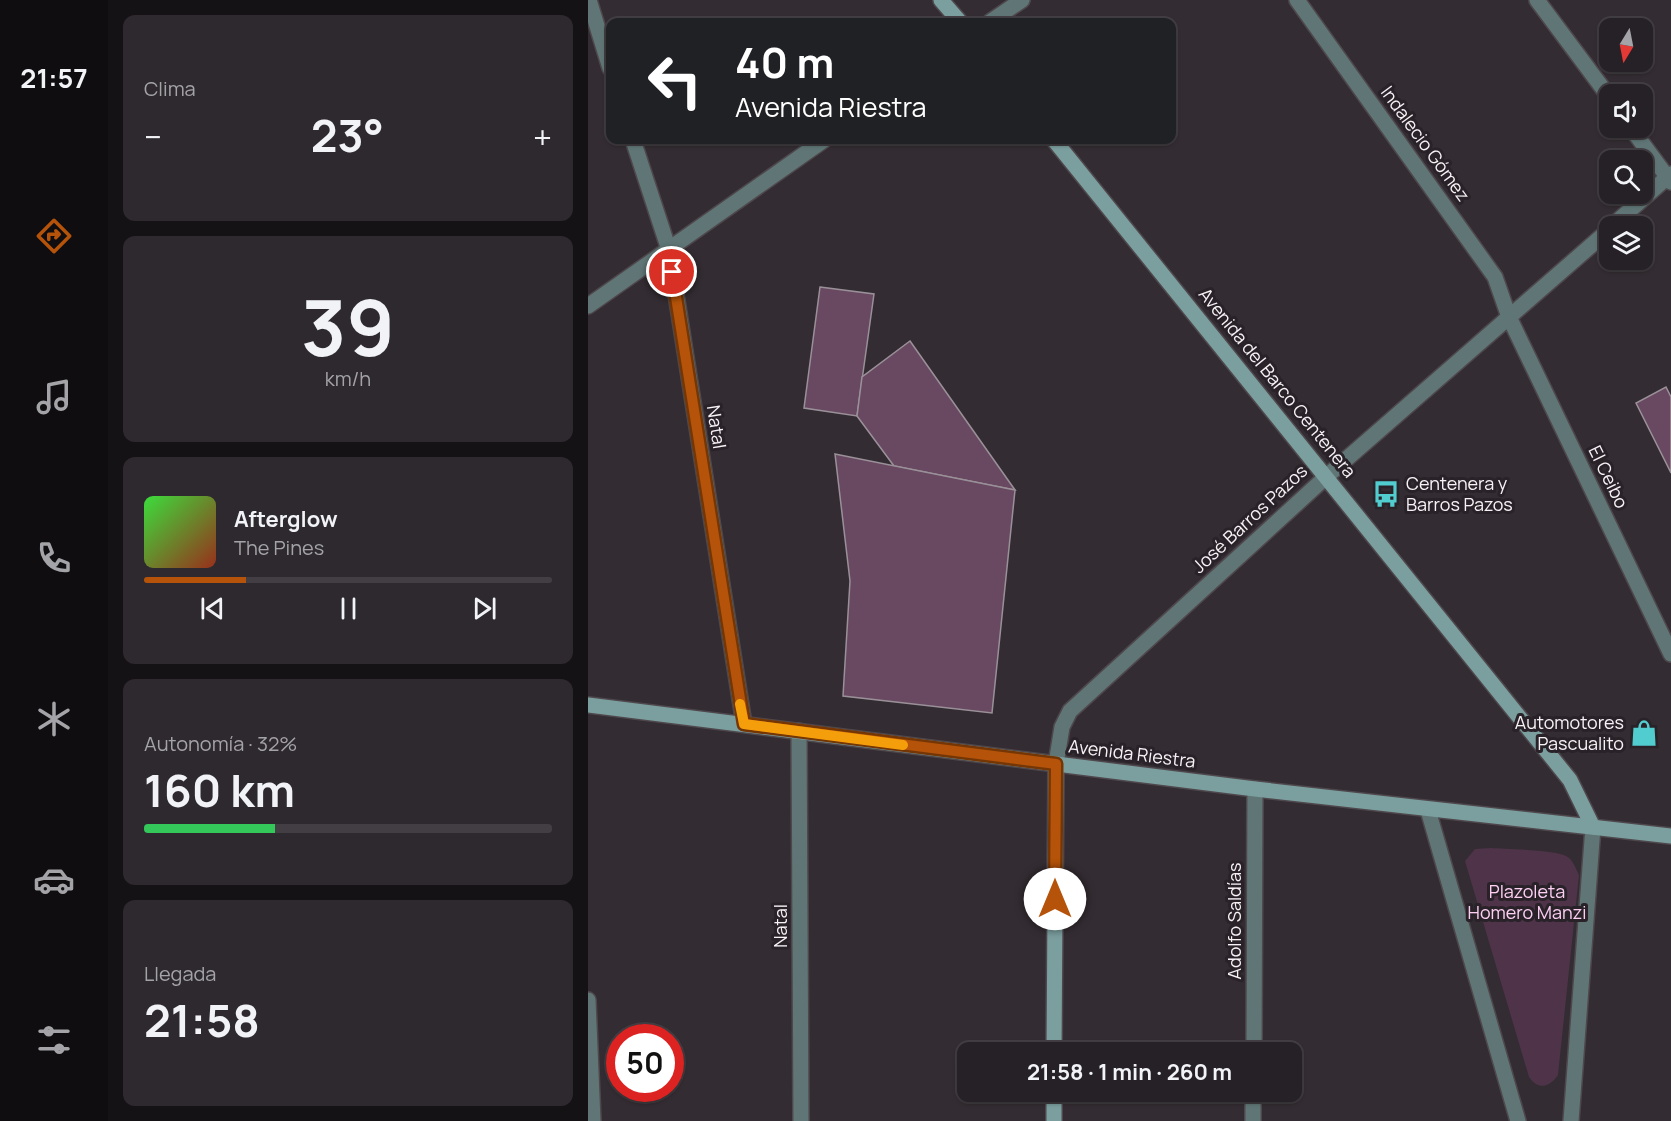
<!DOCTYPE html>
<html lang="es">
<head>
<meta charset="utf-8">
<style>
	:root { --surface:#262126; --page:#2e292e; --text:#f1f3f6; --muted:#a4a3a7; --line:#423e43; --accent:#b45309 }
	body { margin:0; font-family:Manrope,sans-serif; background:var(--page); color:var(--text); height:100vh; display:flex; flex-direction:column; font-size:22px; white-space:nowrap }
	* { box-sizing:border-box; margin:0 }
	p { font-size:20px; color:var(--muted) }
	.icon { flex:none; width:33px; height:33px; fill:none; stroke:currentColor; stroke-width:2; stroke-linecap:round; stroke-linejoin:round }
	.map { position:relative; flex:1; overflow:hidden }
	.drawer { display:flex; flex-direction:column; gap:15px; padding:15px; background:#151215; width:480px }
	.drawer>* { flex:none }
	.hud { position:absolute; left:18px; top:18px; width:570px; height:126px; border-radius:12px; box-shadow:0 2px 4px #0004,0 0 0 2px var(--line); background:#202124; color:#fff; overflow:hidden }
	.needle { width:39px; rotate:190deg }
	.tools { position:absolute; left:1011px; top:18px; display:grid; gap:12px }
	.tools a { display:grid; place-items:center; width:54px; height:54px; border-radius:12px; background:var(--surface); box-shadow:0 2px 4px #0004,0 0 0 2px var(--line); font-size:30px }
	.speed { position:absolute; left:18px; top:1024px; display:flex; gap:12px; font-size:30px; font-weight:700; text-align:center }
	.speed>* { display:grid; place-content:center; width:78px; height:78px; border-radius:50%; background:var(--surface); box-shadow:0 2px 4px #0004,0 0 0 2px var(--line); line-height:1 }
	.speed .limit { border:9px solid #d22; background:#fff; color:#111 }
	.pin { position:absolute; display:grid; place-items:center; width:51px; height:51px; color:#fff; margin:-26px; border:3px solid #fff; border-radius:50%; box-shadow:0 2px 6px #0007 }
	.me { position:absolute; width:66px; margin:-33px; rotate:0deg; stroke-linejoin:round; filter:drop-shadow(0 0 4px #0008) }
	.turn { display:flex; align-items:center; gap:21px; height:126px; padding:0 30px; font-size:27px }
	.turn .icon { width:78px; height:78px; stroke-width:2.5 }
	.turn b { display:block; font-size:42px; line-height:51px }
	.big { font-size:45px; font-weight:700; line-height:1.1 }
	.drawer .card { flex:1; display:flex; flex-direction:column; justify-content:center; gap:9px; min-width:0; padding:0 21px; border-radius:12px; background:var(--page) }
	.drawer .dial { align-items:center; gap:0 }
	.dial b { font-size:78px; line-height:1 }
	.song { display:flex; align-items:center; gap:18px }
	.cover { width:72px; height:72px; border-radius:9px; background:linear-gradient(135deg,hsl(120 70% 55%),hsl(10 70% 35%)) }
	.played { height:6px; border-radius:3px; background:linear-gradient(90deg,var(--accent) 25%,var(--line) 25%) }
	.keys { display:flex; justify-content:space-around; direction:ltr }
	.heat { display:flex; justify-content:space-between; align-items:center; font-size:33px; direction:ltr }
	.charge { height:9px; border-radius:4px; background:linear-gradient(90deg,#34c759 32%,var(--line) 0) }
	.trip { position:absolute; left:369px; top:1042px; width:345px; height:60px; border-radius:12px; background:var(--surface); box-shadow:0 2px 4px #0004,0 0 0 2px var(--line); font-weight:700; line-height:60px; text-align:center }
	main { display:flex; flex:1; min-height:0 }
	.tab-bar { display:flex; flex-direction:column; width:108px; justify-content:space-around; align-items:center; background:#0f0d0f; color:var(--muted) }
	.tab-bar .icon { width:42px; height:42px }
	.tab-bar .active { color:var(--accent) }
	.tab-bar b { font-size:27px; color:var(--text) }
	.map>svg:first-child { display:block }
	.green { fill:#4e3349 }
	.building { fill:#694962; stroke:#9a9198; stroke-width:1.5 }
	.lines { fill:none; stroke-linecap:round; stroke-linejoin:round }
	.minor-casing { stroke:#4e484d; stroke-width:18 }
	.secondary-casing { stroke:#4e484d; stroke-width:18 }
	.minor { stroke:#607676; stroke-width:15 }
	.secondary { stroke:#7b9e9e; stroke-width:15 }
	.route-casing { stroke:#753606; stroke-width:15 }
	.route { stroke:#b45309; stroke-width:10 }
	.slow { stroke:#f59e0b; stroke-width:10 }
	.labels { text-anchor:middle; stroke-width:6; stroke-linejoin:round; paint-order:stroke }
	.street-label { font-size:18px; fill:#f7f2f6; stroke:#292228 }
	.poi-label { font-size:18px; fill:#f7f2f6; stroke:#292228; text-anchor:start }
	.park-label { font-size:18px; fill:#fdcff3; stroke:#292228 }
</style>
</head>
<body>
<main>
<nav class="tab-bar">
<b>21:57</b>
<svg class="icon active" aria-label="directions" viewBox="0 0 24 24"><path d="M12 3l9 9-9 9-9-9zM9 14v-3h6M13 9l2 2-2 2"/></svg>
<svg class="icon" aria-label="music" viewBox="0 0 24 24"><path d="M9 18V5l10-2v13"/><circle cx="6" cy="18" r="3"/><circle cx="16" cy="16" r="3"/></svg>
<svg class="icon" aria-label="phone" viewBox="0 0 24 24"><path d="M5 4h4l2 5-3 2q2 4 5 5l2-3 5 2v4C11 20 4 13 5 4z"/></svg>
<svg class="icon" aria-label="climate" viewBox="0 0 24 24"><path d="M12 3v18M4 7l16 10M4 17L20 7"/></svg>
<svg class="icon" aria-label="car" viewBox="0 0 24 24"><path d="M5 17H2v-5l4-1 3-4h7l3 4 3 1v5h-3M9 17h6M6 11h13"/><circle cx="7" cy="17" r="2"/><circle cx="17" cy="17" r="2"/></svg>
<svg class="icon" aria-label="filters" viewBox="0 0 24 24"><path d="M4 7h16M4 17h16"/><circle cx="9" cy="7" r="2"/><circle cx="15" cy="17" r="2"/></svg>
</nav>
<section class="drawer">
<div class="card"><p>Clima</p>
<div class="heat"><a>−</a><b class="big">23°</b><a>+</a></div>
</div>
<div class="card dial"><b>39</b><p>km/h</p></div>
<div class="card">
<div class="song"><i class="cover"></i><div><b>Afterglow</b><p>The Pines</p></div></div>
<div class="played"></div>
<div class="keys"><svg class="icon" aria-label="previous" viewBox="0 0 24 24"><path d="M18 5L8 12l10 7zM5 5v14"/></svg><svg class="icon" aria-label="pause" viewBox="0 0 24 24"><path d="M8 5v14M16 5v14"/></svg><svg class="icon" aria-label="next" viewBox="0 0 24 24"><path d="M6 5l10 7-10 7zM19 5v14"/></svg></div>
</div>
<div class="card"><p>Autonomía · 32%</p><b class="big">160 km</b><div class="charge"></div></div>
<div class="card"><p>Llegada</p><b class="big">21:58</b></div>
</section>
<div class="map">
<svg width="1083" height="1121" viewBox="0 0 1083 1121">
	<rect width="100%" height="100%" fill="#332c32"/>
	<path class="green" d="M903 848C918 849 967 850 978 856 985 859 988 869 991 875L970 1075C961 1088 950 1090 941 1077L877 861 887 849Z"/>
	<g class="building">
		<polygon points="232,287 286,294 269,416 216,408"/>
		<polygon points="322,341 427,490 306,466 269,416 274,377"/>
		<polygon points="1078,387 1083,397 1083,473 1048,403"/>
		<polygon points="247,454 427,490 404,713 255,696 262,581"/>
	</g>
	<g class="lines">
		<defs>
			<g id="minor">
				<polyline points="1,0 22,68"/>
				<polyline points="709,0 907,277 921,317 1083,654"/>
				<polyline points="949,0 1022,98"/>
				<polyline points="402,22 434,0"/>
				<polyline points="1043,128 1083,182"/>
				<polyline points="45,140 81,250 156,724"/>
				<polyline points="1024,226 1083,174"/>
				<polyline points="0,306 236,140"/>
				<polyline points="211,731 213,1121"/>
				<polyline points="468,764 474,727 482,711 739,476 1022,229"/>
				<polyline points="840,810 930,1121"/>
				<polyline points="0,1000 5,1121"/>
				<polyline points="666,1053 667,789"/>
				<polyline points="665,1121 665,1092"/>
				<polyline points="983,1121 1005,827"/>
			</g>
			<g id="secondary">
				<polyline points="353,0 372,22"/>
				<polyline points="466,140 982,780 1005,827"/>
				<polyline points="0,705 667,789 1083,836"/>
				<polyline points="466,1053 468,764"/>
				<polyline points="466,1121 466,1092"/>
			</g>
		</defs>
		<use href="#minor" class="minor-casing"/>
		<use href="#secondary" class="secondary-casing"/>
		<use href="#minor" class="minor"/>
		<use href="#secondary" class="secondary"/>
	</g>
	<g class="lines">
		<defs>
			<polyline id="route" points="84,272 156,724 468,764 467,899"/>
		</defs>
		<use href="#route" class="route-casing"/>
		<use href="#route" class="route"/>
		<polyline class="slow" points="152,704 156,724 315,745"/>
	</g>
	<defs>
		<symbol id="bus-bare" viewBox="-9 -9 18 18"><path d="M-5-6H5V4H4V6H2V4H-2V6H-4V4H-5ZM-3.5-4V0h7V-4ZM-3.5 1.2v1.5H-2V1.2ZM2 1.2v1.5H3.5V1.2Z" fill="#52cdcf" stroke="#292228" stroke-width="2.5" paint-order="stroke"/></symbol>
		<symbol id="shop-bare" viewBox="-9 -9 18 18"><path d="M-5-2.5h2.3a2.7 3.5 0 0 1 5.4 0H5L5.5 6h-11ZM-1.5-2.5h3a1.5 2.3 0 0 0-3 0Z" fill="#52cdcf" stroke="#292228" stroke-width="2.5" paint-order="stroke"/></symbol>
	</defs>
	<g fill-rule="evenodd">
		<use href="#bus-bare" x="779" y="475" width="38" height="38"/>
		<use href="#shop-bare" x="1037" y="714" width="38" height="38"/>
	</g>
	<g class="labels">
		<g class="street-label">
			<text transform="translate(837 144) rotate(54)" y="6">Indalecio Gómez</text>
			<text transform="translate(689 383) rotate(51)" y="6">Avenida del Barco Centenera</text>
			<text transform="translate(128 427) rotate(81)" y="6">Natal</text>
			<text transform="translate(1020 477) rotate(64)" y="6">El Ceibo</text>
			<text transform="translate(662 519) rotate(-43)" y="6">José Barros Pazos</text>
			<text transform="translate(544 754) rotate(7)" y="6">Avenida Riestra</text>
			<text transform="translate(647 921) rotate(-90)" y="6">Adolfo Saldías</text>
			<text transform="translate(193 926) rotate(-90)" y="6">Natal</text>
		</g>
		<g class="poi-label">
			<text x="818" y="490">Centenera y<tspan x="818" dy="21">Barros Pazos</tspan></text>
			<text x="1036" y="729" text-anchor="end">Automotores<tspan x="1036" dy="21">Pascualito</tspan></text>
		</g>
		<g class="park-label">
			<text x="939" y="898">Plazoleta<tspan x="939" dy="21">Homero Manzi</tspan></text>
		</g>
	</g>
</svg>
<div class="tools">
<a><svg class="needle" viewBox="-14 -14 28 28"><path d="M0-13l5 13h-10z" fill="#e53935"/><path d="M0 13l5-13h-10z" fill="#a4a3a7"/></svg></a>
<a><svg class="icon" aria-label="sound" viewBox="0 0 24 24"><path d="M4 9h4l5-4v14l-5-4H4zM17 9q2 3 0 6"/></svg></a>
<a><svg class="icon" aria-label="search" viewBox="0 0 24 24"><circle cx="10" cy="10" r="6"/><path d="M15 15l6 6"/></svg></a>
<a><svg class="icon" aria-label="layers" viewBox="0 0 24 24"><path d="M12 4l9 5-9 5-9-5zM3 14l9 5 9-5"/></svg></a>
</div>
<div class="speed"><div class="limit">50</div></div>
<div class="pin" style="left:84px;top:272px;background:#d93025"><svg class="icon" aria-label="arrive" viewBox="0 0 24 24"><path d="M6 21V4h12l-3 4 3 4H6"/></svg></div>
<svg class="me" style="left:467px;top:899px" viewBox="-20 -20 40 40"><circle r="19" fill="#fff"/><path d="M0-13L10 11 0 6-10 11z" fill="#b45309"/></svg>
<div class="trip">21:58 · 1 min · 260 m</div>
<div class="hud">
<div class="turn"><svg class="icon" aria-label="left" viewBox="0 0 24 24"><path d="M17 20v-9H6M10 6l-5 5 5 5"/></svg><div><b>40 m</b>Avenida Riestra</div></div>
</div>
</div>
</main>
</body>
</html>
